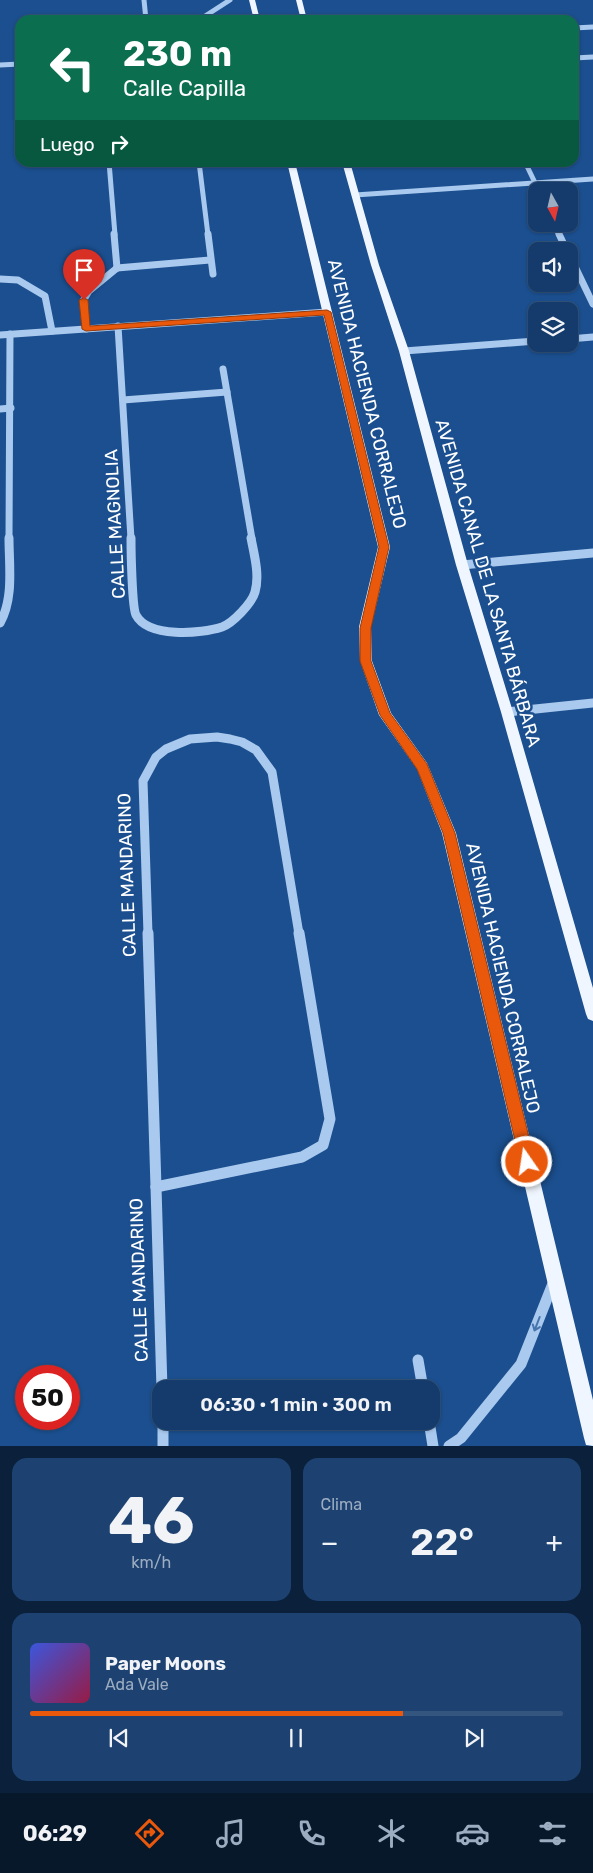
<!DOCTYPE html>
<html lang="es">
<head>
<meta charset="utf-8">
<style>
	:root { --surface:#143b6b; --page:#1d4271; --text:#f1f3f6; --muted:#9dadc1; --line:#33557e; --accent:#ea580c }
	body { margin:0; font-family:Rubik,sans-serif; background:var(--page); color:var(--text); height:100vh; display:flex; flex-direction:column; font-size:19px; white-space:nowrap }
	* { box-sizing:border-box; margin:0 }
	p { font-size:16px; color:var(--muted) }
	.icon { flex:none; width:28px; height:28px; fill:none; stroke:currentColor; stroke-width:2; stroke-linecap:round; stroke-linejoin:round }
	.map { position:relative; height:1446px; overflow:hidden }
	.drawer { display:flex; flex-direction:column; gap:12px; padding:12px; background:#0b203b; flex:1 }
	.drawer>* { flex:none }
	.top-card { position:absolute; left:15px; top:15px; width:564px; height:152px; border-radius:15px; box-shadow:0 1px 4px #0004,0 0 0 1px var(--line); background:#0b6e4f; color:#fff; overflow:hidden }
	.needle { width:32px; rotate:172deg }
	.buttons { position:absolute; left:528px; top:182px; display:grid; gap:10px }
	.buttons a { display:grid; place-items:center; width:50px; height:50px; border-radius:10px; background:var(--surface); box-shadow:0 1px 4px #0004,0 0 0 1px var(--line); font-size:25px }
	.speed { position:absolute; left:15px; top:1365px; display:flex; gap:10px; font-size:25px; font-weight:700; text-align:center }
	.speed>* { display:grid; place-content:center; width:65px; height:65px; border-radius:50%; background:var(--surface); box-shadow:0 1px 4px #0004,0 0 0 1px var(--line); line-height:1 }
	.speed .limit { border:8px solid #d22; background:#fff; color:#111 }
	.pin { position:absolute; display:grid; place-items:center; width:42px; height:42px; color:#fff; margin:-51px -21px; border-radius:50% 50% 50% 0; rotate:-45deg; box-shadow:0 0 5px #0007 }
	.pin .icon { rotate:45deg }
	.me { position:absolute; width:55px; margin:-28px; rotate:347deg; stroke-linejoin:round; filter:drop-shadow(0 0 4px #0008) }
	.turn { display:flex; align-items:center; gap:18px; height:105px; padding:0 25px; font-size:22px }
	.turn .icon { width:65px; height:65px; stroke-width:2.5 }
	.turn b { display:block; font-size:35px; line-height:42px }
	.then { display:flex; align-items:center; height:48px; padding:0 25px; background:#0003; gap:10px; font-size:19px }
	.big { font-size:38px; font-weight:600; line-height:1.1 }
	.drawer .widget { flex:1; display:flex; flex-direction:column; justify-content:center; gap:8px; min-width:0; padding:0 18px; border-radius:15px; background:var(--page) }
	.drawer .dial { align-items:center; gap:0 }
	.dial b { font-size:65px; line-height:1 }
	.song { display:flex; align-items:center; gap:15px }
	.cover { width:60px; height:60px; border-radius:8px; background:linear-gradient(135deg,hsl(230 70% 55%),hsl(340 70% 35%)) }
	.played { height:5px; border-radius:2px; background:linear-gradient(90deg,var(--accent) 70%,var(--line) 70%) }
	.keys { display:flex; justify-content:space-around; direction:ltr }
	.heat { display:flex; justify-content:space-between; align-items:center; font-size:28px; direction:ltr }
	.drawer .tiles { flex:1; display:grid; gap:12px; grid-template-columns:1fr 1fr }
	.widget:last-child { grid-column:span 2 }
	.trip { position:absolute; left:152px; top:1380px; width:288px; height:50px; border-radius:15px; background:var(--surface); box-shadow:0 1px 4px #0004,0 0 0 1px var(--line); font-weight:600; line-height:50px; text-align:center }
	.tabs { display:flex; height:80px; justify-content:space-around; align-items:center; background:#08182b; color:var(--muted) }
	.tabs .icon { width:35px; height:35px }
	.tabs .active { color:var(--accent) }
	.tabs b { font-size:22px; color:var(--text) }
	.map>svg:first-child { display:block }
	.lines { fill:none; stroke-linecap:round; stroke-linejoin:round }
	.minor-far3 { stroke:#a9c9ee; stroke-width:5 }
	.minor-far2 { stroke:#a9c9ee; stroke-width:7 }
	.minor-far1 { stroke:#a9c9ee; stroke-width:9 }
	.minor { stroke:#a9c9ee; stroke-width:11 }
	.major { fill:#f0f6ff; fill-rule:evenodd }
	.oneway { stroke:#4674ac }
	.route { fill:#ea580c; stroke:#983908 }
	.labels { text-anchor:middle; stroke-width:5; stroke-linejoin:round; paint-order:stroke }
	.street-label { font-size:18px; fill:#fff; stroke:#1b4f8f }
</style>
</head>
<body>
<div class="map">
<svg width="593" height="1446" viewBox="0 0 593 1446">
	<rect width="100%" height="100%" fill="#1b4f8f"/>
	<g class="lines">
		<g class="minor-far3">
			<polyline points="144,0 146,20"/>
			<polyline points="199,20 230,0"/>
			<polyline points="574,28 593,27"/>
			<polyline points="574,58 593,57"/>
			<polyline points="0,65 20,64"/>
			<polyline points="109,162 115,235"/>
			<polyline points="199,162 208,235"/>
			<polyline points="525,162 539,191"/>
			<polyline points="355,195 593,179"/>
			<polyline points="554,224 559,235"/>
		</g>
		<g class="minor-far2">
			<polyline points="114,234 117,268"/>
			<polyline points="208,234 213,274"/>
			<polyline points="559,234 567,251"/>
			<polyline points="569,254 593,304"/>
			<polyline points="117,268 210,260"/>
			<polyline points="0,279 18,280 45,296 52,331"/>
			<polyline points="118,326 131,539"/>
			<polyline points="86,329 83,301 89,291 117,268"/>
			<polyline points="0,335 327,312"/>
			<polyline points="569,339 593,337"/>
			<polyline points="404,351 536,341"/>
			<polyline points="223,369 252,539"/>
			<polyline points="123,400 227,392"/>
			<polyline points="0,409 11,408"/>
			<polyline points="9,539 10,334"/>
		</g>
		<g class="minor-far1">
			<path d="M131 538C131 550 132 608 136 615 148 638 201 634 222 627 233 623 252 603 255 592 260 575 254 554 251 538"/>
			<polyline points="462,565 593,553"/>
			<path d="M0 623C14 598 9 566 9 538"/>
			<polyline points="507,712 593,703"/>
			<polyline points="148,934 143,781 156,757 166,749 190,739 217,737 230,739 242,742 256,750 272,772 299,934"/>
		</g>
		<g class="minor">
			<polyline points="148,933 156,1187"/>
			<polyline points="156,1187 162,1389"/>
			<polyline points="156,1187 302,1157 323,1145 330,1119 299,933"/>
			<polyline points="418,1360 423,1389"/>
			<polyline points="163,1421 163,1446"/>
			<polyline points="429,1421 433,1446"/>
			<polyline points="449,1446 461,1438 521,1364 554,1281"/>
		</g>
		<g class="major">
			<polygon points="249,0 255,0 260,20 254,20"/>
			<polygon points="296,0 302,0 307,20 301,20"/>
			<polygon points="287,162 295,162 390,547 371,627 372,661 391,713 427,763 456,833 593,1400 593,1446 586,1445 584,1438 442,833 417,769 379,715 360,661 359,627 378,547"/>
			<polygon points="342,162 350,162 379,265 409,351 468,565 513,712 593,988 593,1021 588,1019 586,1014 501,712 456,565 399,351 371,265"/>
		</g>
	</g>
	<defs><path id="oneway-shaft" d="M-6 0H5M1.5-3L5.5 0L1.5 3" fill="none" stroke-width="1.6" stroke-linecap="round" stroke-linejoin="round" transform="scale(1.25)"/></defs>
	<use class="oneway" href="#oneway-shaft" transform="translate(537 1324) rotate(111)"/>
	<polygon class="route" points="84,298 88,300 90,326 327,310 331,312 389,547 371,628 371,661 390,713 427,764 455,833 535,1162 532,1167 527,1170 522,1167 520,1162 443,833 417,769 380,715 360,661 360,628 379,547 324,315 86,331 82,329 79,300"/>
	<g class="labels">
		<g class="street-label">
			<text transform="translate(367 394) rotate(76)" y="6">AVENIDA HACIENDA CORRALEJO</text>
			<text transform="translate(115 524) rotate(-93)" y="6">CALLE MAGNOLIA</text>
			<text transform="translate(488 583) rotate(74)" y="6">AVENIDA CANAL DE LA SANTA BÁRBARA</text>
			<text transform="translate(127 875) rotate(-92)" y="6">CALLE MANDARINO</text>
			<text transform="translate(503 978) rotate(77)" y="6">AVENIDA HACIENDA CORRALEJO</text>
			<text transform="translate(139 1280) rotate(-92)" y="6">CALLE MANDARINO</text>
		</g>
	</g>
</svg>
<div class="buttons">
<a><svg class="needle" viewBox="-14 -14 28 28"><path d="M0-13l5 13h-10z" fill="#e53935"/><path d="M0 13l5-13h-10z" fill="#9dadc1"/></svg></a>
<a><svg class="icon" aria-label="sound" viewBox="0 0 24 24"><path d="M4 9h4l5-4v14l-5-4H4zM17 9q2 3 0 6"/></svg></a>
<a><svg class="icon" aria-label="layers" viewBox="0 0 24 24"><path d="M12 4l9 5-9 5-9-5zM3 14l9 5 9-5"/></svg></a>
</div>
<div class="speed"><div class="limit">50</div></div>
<div class="pin" style="left:84px;top:300px;background:#d93025"><svg class="icon" aria-label="arrive" viewBox="0 0 24 24"><path d="M6 21V4h12l-3 4 3 4H6"/></svg></div>
<svg class="me" style="left:527px;top:1162px" viewBox="-20 -20 40 40"><circle r="17" fill="#ea580c" stroke="#fff" stroke-width="3"/><path d="M0-11L8 9 0 5-8 9z" fill="#fff"/></svg>
<div class="trip">06:30 · 1 min · 300 m</div>
<div class="top-card">
<div class="turn"><svg class="icon" aria-label="left" viewBox="0 0 24 24"><path d="M17 20v-9H6M10 6l-5 5 5 5"/></svg><div><b>230 m</b>Calle Capilla</div></div>
<div class="then">Luego<svg class="icon" aria-label="right" viewBox="0 0 24 24"><path d="M7 20v-9h11M14 6l5 5-5 5"/></svg></div>
</div>
</div>
<section class="drawer">
<div class="tiles">
<div class="widget dial"><b>46</b><p>km/h</p></div>
<div class="widget"><p>Clima</p>
<div class="heat"><a>−</a><b class="big">22°</b><a>+</a></div>
</div>
<div class="widget">
<div class="song"><i class="cover"></i><div><b>Paper Moons</b><p>Ada Vale</p></div></div>
<div class="played"></div>
<div class="keys"><svg class="icon" aria-label="previous" viewBox="0 0 24 24"><path d="M18 5L8 12l10 7zM5 5v14"/></svg><svg class="icon" aria-label="pause" viewBox="0 0 24 24"><path d="M8 5v14M16 5v14"/></svg><svg class="icon" aria-label="next" viewBox="0 0 24 24"><path d="M6 5l10 7-10 7zM19 5v14"/></svg></div>
</div>
</div>
</section>
<nav class="tabs">
<b>06:29</b>
<svg class="icon active" aria-label="directions" viewBox="0 0 24 24"><path d="M12 3l9 9-9 9-9-9zM9 14v-3h6M13 9l2 2-2 2"/></svg>
<svg class="icon" aria-label="music" viewBox="0 0 24 24"><path d="M9 18V5l10-2v13"/><circle cx="6" cy="18" r="3"/><circle cx="16" cy="16" r="3"/></svg>
<svg class="icon" aria-label="phone" viewBox="0 0 24 24"><path d="M5 4h4l2 5-3 2q2 4 5 5l2-3 5 2v4C11 20 4 13 5 4z"/></svg>
<svg class="icon" aria-label="climate" viewBox="0 0 24 24"><path d="M12 3v18M4 7l16 10M4 17L20 7"/></svg>
<svg class="icon" aria-label="car" viewBox="0 0 24 24"><path d="M5 17H2v-5l4-1 3-4h7l3 4 3 1v5h-3M9 17h6M6 11h13"/><circle cx="7" cy="17" r="2"/><circle cx="17" cy="17" r="2"/></svg>
<svg class="icon" aria-label="filters" viewBox="0 0 24 24"><path d="M4 7h16M4 17h16"/><circle cx="9" cy="7" r="2"/><circle cx="15" cy="17" r="2"/></svg>
</nav>
</body>
</html>
